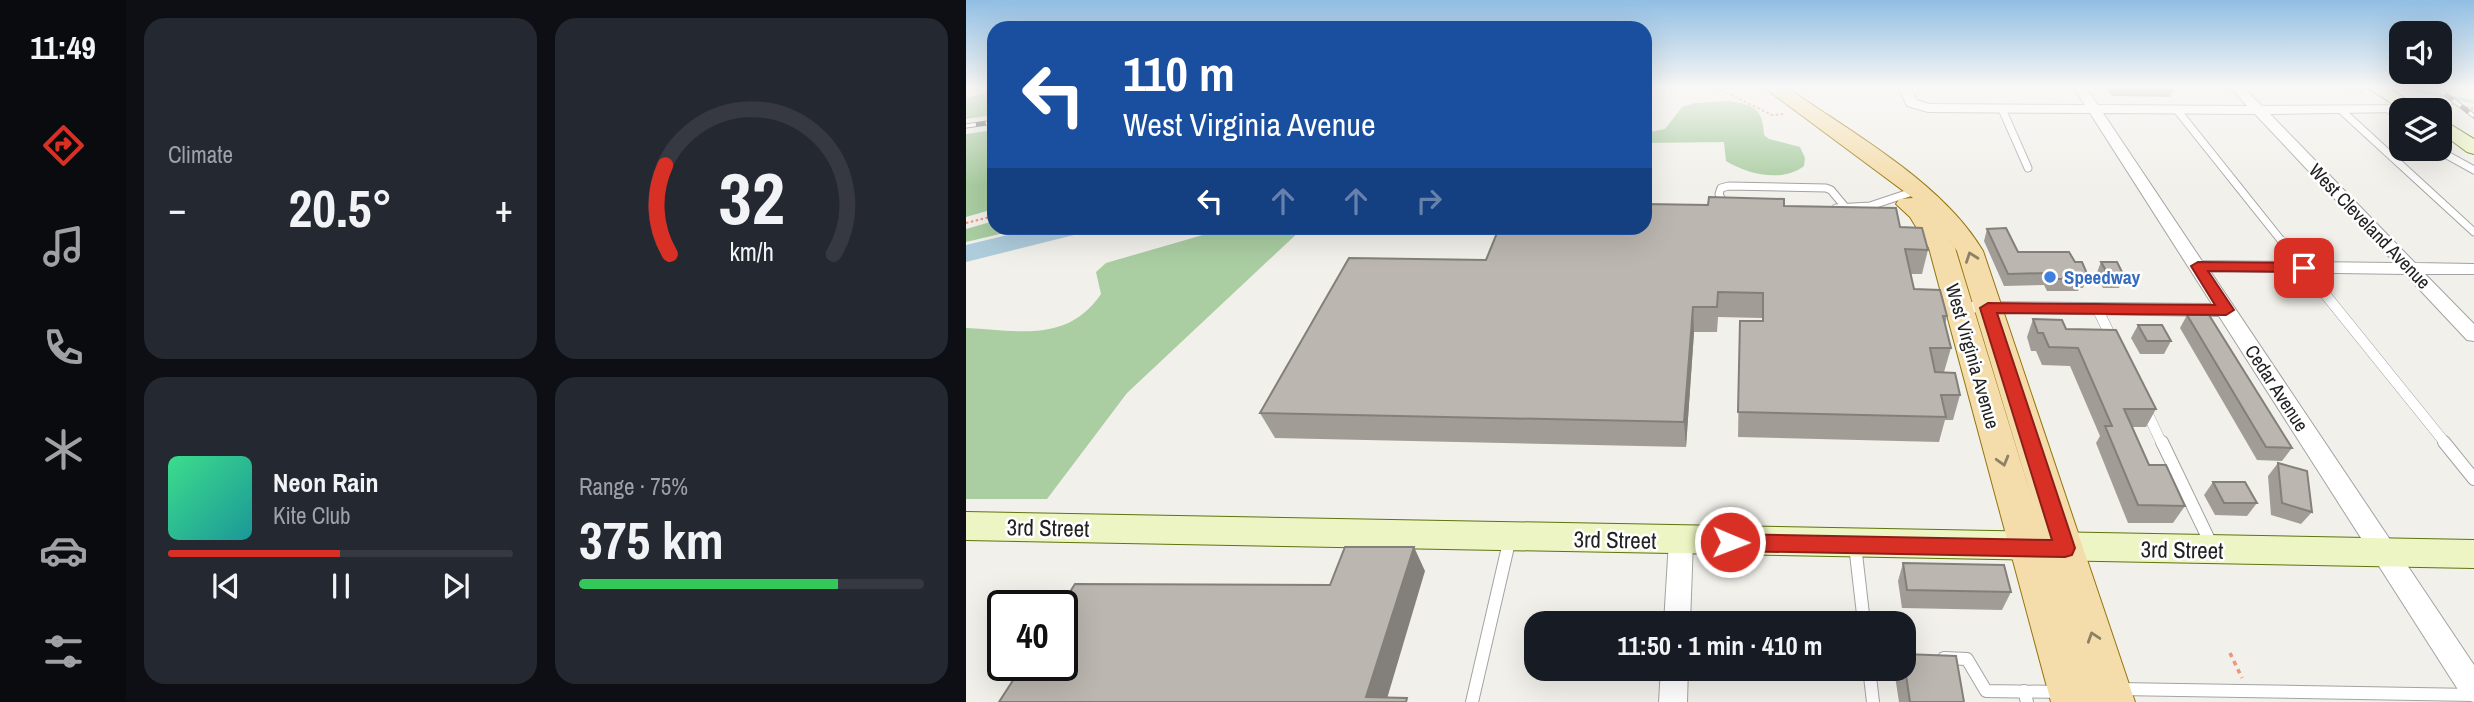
<!DOCTYPE html>
<html lang="en">
<head>
<meta charset="utf-8">
<style>
	:root { --surface:#171b24; --page:#242831; --text:#f1f3f6; --muted:#9ea1a6; --line:#363941; --accent:#d93025 }
	body { margin:0; font-family:"Archivo Narrow",sans-serif; background:var(--page); color:var(--text); height:100vh; display:flex; flex-direction:column; font-size:26px; white-space:nowrap }
	* { box-sizing:border-box; margin:0 }
	p { font-size:23px; color:var(--muted) }
	.icon { flex:none; width:38px; height:38px; fill:none; stroke:currentColor; stroke-width:2; stroke-linecap:round; stroke-linejoin:round }
	.map { position:relative; flex:1; overflow:hidden }
	.sheet { display:flex; flex-direction:column; gap:18px; padding:18px; background:#0d0f14; width:840px }
	.sheet>* { flex:none }
	.banner { position:absolute; left:21px; top:21px; width:665px; height:214px; border-radius:21px; box-shadow:0 7px 28px #0002; background:#1a4fa0; color:#fff; overflow:hidden }
	.fabs { position:absolute; left:1423px; top:21px; display:grid; gap:14px }
	.fabs a { display:grid; place-items:center; width:63px; height:63px; border-radius:14px; background:var(--surface); box-shadow:0 7px 28px #0002; font-size:35px }
	.speed { position:absolute; left:21px; top:590px; display:flex; gap:14px; font-size:35px; font-weight:700; text-align:center }
	.speed>* { display:grid; place-content:center; width:91px; height:91px; border-radius:50%; background:var(--surface); box-shadow:0 7px 28px #0002; line-height:1 }
	.speed .limit { border:4px solid #111; border-radius:10px; background:#fff; color:#111 }
	.pin { position:absolute; display:grid; place-items:center; width:60px; height:60px; color:#fff; margin:-30px; border-radius:14px; box-shadow:0 4px 10px #0006 }
	.me { position:absolute; width:77px; margin:-38px; rotate:91deg; stroke-linejoin:round; filter:drop-shadow(0 0 5px #0008) }
	.turn { display:flex; align-items:center; gap:24px; height:147px; padding:0 21px; font-size:32px }
	.turn .icon { width:91px; height:91px; stroke-width:2.5 }
	.turn b { display:block; font-size:49px; line-height:60px }
	.lanes { display:flex; align-items:center; height:66px; padding:0 21px; background:#0003; justify-content:center; gap:35px; direction:ltr }
	.lanes .off { opacity:.35 }
	.big { font-size:52px; font-weight:700; line-height:1.1 }
	.sheet .card { flex:1; display:flex; flex-direction:column; justify-content:center; gap:10px; min-width:0; padding:0 24px; border-radius:21px; background:var(--page) }
	.sheet .dial { align-items:center; gap:0 }
	.dial svg { height:182px; overflow:visible; fill:none; stroke:var(--line); stroke-width:7; stroke-linecap:round; text-anchor:middle }
	.dial text { fill:var(--text); stroke:none }
	.song { display:flex; align-items:center; gap:21px }
	.cover { width:84px; height:84px; border-radius:10px; background:linear-gradient(135deg,hsl(150 70% 55%),hsl(180 70% 35%)) }
	.played { height:7px; border-radius:4px; background:linear-gradient(90deg,var(--accent) 50%,var(--line) 50%) }
	.keys { display:flex; justify-content:space-around; direction:ltr }
	.heat { display:flex; justify-content:space-between; align-items:center; font-size:38px; direction:ltr }
	.charge { height:10px; border-radius:5px; background:linear-gradient(90deg,#34c759 75%,var(--line) 0) }
	.sheet .tiles { flex:1; display:grid; gap:18px; grid-template-columns:repeat(2,1fr) }
	.trip { position:absolute; left:558px; top:611px; width:392px; height:70px; border-radius:21px; background:var(--surface); box-shadow:0 7px 28px #0002; font-weight:700; line-height:70px; text-align:center }
	main { display:flex; flex:1; min-height:0 }
	.tabs { display:flex; flex-direction:column; width:126px; justify-content:space-around; align-items:center; background:#090b0e; color:var(--muted) }
	.tabs .icon { width:49px; height:49px }
	.tabs .on { color:var(--accent) }
	.tabs b { font-size:32px; color:var(--text) }
	.map>svg:first-child { display:block }
	.forest { fill:#aacda2 }
	.water { fill:#aeccdb }
	.lines { fill:none; stroke-linecap:round; stroke-linejoin:round }
	.stream { stroke:#aeccdb; stroke-width:3.5 }
	.lane-far2-casing { stroke:#a3a3a3; stroke-width:9 }
	.lane-far1-casing { stroke:#a3a3a3; stroke-width:11 }
	.lane-casing { stroke:#a3a3a3; stroke-width:14 }
	.street-casing { stroke:#a3a3a3; stroke-width:2 }
	.secondary-casing { stroke:#5e740e; stroke-width:2 }
	.primary-casing { stroke:#94750c; stroke-width:2 }
	.path-far1 { stroke:#ef957d; stroke-width:2; stroke-dasharray:2.5 2.5; stroke-linecap:butt }
	.path { stroke:#ef957d; stroke-width:3.5; stroke-dasharray:4.5 4.5; stroke-linecap:butt }
	.lane-far2 { stroke:#fff; stroke-width:7 }
	.lane-far1 { stroke:#fff; stroke-width:10 }
	.lane { stroke:#fff; stroke-width:12 }
	.street { fill:#fff; fill-rule:evenodd }
	.secondary { fill:#eef5c4; fill-rule:evenodd }
	.primary { fill:#f5ddab; fill-rule:evenodd }
	.rail-casing { stroke:#707070; stroke-width:5 }
	.rail { stroke:#fff; stroke-width:3.5; stroke-dasharray:10; stroke-linecap:butt }
	.wall { fill:#a19d96 }
	.shaded-wall { fill:#837f7a }
	.building { fill:#bbb6af; stroke:#837f7a; stroke-width:2 }
	.oneway { stroke:#8c8066 }
	.route { fill:#d93025; stroke:#8d1f18; stroke-width:2 }
	.shop-dot { fill:#3f7fe0; stroke:#fff; stroke-width:2.5 }
	.labels { text-anchor:middle; stroke-width:5; stroke-linejoin:round; paint-order:stroke }
	.street-label { font-size:19px; fill:#222; stroke:#fff }
	.shop-label { font-size:19px; font-weight:bold; fill:#366cbe; stroke:#fff; text-anchor:start }
	.near-street-label { font-size:23px; fill:#222; stroke:#fff }
</style>
</head>
<body>
<main>
<nav class="tabs">
<b>11:49</b>
<svg class="icon on" aria-label="directions" viewBox="0 0 24 24"><path d="M12 3l9 9-9 9-9-9zM9 14v-3h6M13 9l2 2-2 2"/></svg>
<svg class="icon" aria-label="music" viewBox="0 0 24 24"><path d="M9 18V5l10-2v13"/><circle cx="6" cy="18" r="3"/><circle cx="16" cy="16" r="3"/></svg>
<svg class="icon" aria-label="phone" viewBox="0 0 24 24"><path d="M5 4h4l2 5-3 2q2 4 5 5l2-3 5 2v4C11 20 4 13 5 4z"/></svg>
<svg class="icon" aria-label="climate" viewBox="0 0 24 24"><path d="M12 3v18M4 7l16 10M4 17L20 7"/></svg>
<svg class="icon" aria-label="car" viewBox="0 0 24 24"><path d="M5 17H2v-5l4-1 3-4h7l3 4 3 1v5h-3M9 17h6M6 11h13"/><circle cx="7" cy="17" r="2"/><circle cx="17" cy="17" r="2"/></svg>
<svg class="icon" aria-label="filters" viewBox="0 0 24 24"><path d="M4 7h16M4 17h16"/><circle cx="9" cy="7" r="2"/><circle cx="15" cy="17" r="2"/></svg>
</nav>
<section class="sheet">
<div class="tiles">
<div class="card"><p>Climate</p>
<div class="heat"><a>−</a><b class="big">20.5°</b><a>+</a></div>
</div>
<div class="card dial"><svg viewBox="0 0 100 80">
<path d="M14 69A42 42 0 1 1 86 69"/>
<path d="M14 69A42 42 0 0 1 12 30" stroke="#d93025"/>
<text x="50" y="56" font-size="32" font-weight="700">32</text>
<text x="50" y="72" font-size="11">km/h</text>
</svg></div>
<div class="card">
<div class="song"><i class="cover"></i><div><b>Neon Rain</b><p>Kite Club</p></div></div>
<div class="played"></div>
<div class="keys"><svg class="icon" aria-label="previous" viewBox="0 0 24 24"><path d="M18 5L8 12l10 7zM5 5v14"/></svg><svg class="icon" aria-label="pause" viewBox="0 0 24 24"><path d="M8 5v14M16 5v14"/></svg><svg class="icon" aria-label="next" viewBox="0 0 24 24"><path d="M6 5l10 7-10 7zM19 5v14"/></svg></div>
</div>
<div class="card"><p>Range · 75%</p><b class="big">375 km</b><div class="charge"></div></div>
</div>
</section>
<div class="map">
<svg width="1508" height="702" viewBox="0 0 1508 702">
	<rect width="100%" height="100%" fill="#f1f0ea"/>
	<g class="forest">
		<polygon points="28,91 28,115 0,119 0,98"/>
		<path d="M763 101C788 105 797 108 798 135L803 139 834 147 839 158 838 166C817 183 781 174 760 161L758 142 679 143V133L699 129 716 107 729 103Z"/>
		<polygon points="28,130 28,209 0,217 0,134"/>
		<polygon points="28,221 28,228 59,228 0,242 0,229"/>
		<path d="M261 228H337L161 393 81 499H0V328C51 330 101 344 135 294L130 272 140 263Z"/>
	</g>
	<polygon class="water" points="71,228 136,228 0,262 0,245"/>
	<g class="lines">
		<polyline class="stream" points="1440,88 1508,102"/>
		<defs>
			<g id="lane-far2">
				<polyline points="1036,109 1062,168"/>
				<polyline points="1211,110 1318,244"/>
				<polyline points="1376,111 1508,232"/>
				<polyline points="1425,111 1435,118"/>
				<polyline points="1470,149 1508,170"/>
				<polyline points="760,208 753,194 755,188 763,186 860,188 865,190 880,208"/>
				<polyline points="870,208 904,206 952,190"/>
			</g>
			<g id="lane-far1">
				<polyline points="1317,242 1480,444"/>
				<polyline points="1132,310 1147,341"/>
				<polyline points="1179,408 1196,444"/>
			</g>
			<g id="lane">
				<polyline points="1196,442 1246,546"/>
				<polyline points="1478,442 1508,479"/>
				<polyline points="889,545 898,623"/>
				<polyline points="978,658 1001,659 1020,691 1095,692"/>
				<polyline points="903,668 907,702"/>
				<polyline points="1152,689 1508,695"/>
				<polyline points="1058,691 1061,702"/>
				<polyline points="506,702 544,538"/>
			</g>
			<g id="street">
				<path d="M933 88H945L951 100 963 104 1119 105 1108 88H1120L1132 105 1281 106 1265 88H1278L1296 106 1450 105V110H1435V112L1304 114 1449 263 1508 264V274H1459L1508 324V341L1501 340 1439 274 1244 271 1508 665V702L1498 699 1253 316 988 312 985 308 994 302 1246 304 1124 113 962 112 941 106ZM1137 113 1289 114 1429 263 1236 261Z"/>
				<polygon points="715,531 723,534 727,541 724,623 698,623 703,541 707,534"/>
				<polygon points="695,668 722,668 721,702 693,702"/>
			</g>
			<g id="secondary">
				<polygon points="1402,88 1423,88 1457,110 1436,110"/>
				<polygon points="1474,118 1508,139 1508,154 1501,152 1474,132"/>
				<polygon points="0,512 1508,540 1508,568 0,540"/>
			</g>
			<path id="primary" d="M799 88H822C887 134 976 182 1017 251L1169 702H1085L963 248 944 217 930 204 933 199 947 198ZM973 223 991 251 1066 499 989 248Z"/>
		</defs>
		<use href="#lane-far2" class="lane-far2-casing"/>
		<use href="#lane-far1" class="lane-far1-casing"/>
		<use href="#lane" class="lane-casing"/>
		<use href="#street" class="street-casing"/>
		<use href="#secondary" class="secondary-casing"/>
		<use href="#primary" class="primary-casing"/>
		<g class="path-far1">
			<polyline points="751,88 806,115 818,114"/>
			<polyline points="1384,88 1397,93"/>
			<polyline points="1474,111 1473,104 1476,102 1508,109"/>
			<polyline points="0,223 28,216"/>
		</g>
		<polyline class="path" points="1264,653 1276,678"/>
		<use href="#lane-far2" class="lane-far2"/>
		<use href="#lane-far1" class="lane-far1"/>
		<use href="#lane" class="lane"/>
		<use href="#street" class="street"/>
		<use href="#secondary" class="secondary"/>
		<use href="#primary" class="primary"/>
		<defs>
			<g id="rail">
				<polyline points="1471,88 1508,116"/>
				<polyline points="0,126 28,122"/>
			</g>
		</defs>
		<use href="#rail" class="rail-casing"/>
		<use href="#rail" class="rail"/>
	</g>
	<g class="wall">
		<polygon points="1140,88 1204,88 1207,91 1204,97 1146,96"/>
		<polygon points="818,206 934,227 962,250 956,274 945,274 948,289 981,316 979,325 985,348 978,372 994,395 987,420 979,420 973,442 772,437 774,321 796,321 796,318 752,317 751,332 728,332 720,447 309,438 294,413 520,260"/>
		<polygon points="1021,229 1052,252 1109,262 1122,276 1117,288 1113,288 1112,291 1081,291 1078,285 1038,286 1018,241"/>
		<polygon points="1135,262 1158,276 1153,288 1137,288 1130,275"/>
		<polygon points="1221,315 1326,448 1316,461 1291,460 1214,328"/>
		<polygon points="1067,319 1100,329 1190,409 1180,427 1166,427 1183,465 1219,506 1207,523 1162,523 1130,443 1134,436 1104,366 1076,365 1070,351 1065,351 1061,337"/>
		<polygon points="1172,325 1205,341 1198,354 1174,354 1165,338"/>
		<polygon points="1312,463 1346,512 1335,524 1305,515 1302,476"/>
		<polygon points="1247,482 1291,503 1281,516 1249,515 1238,495"/>
		<polygon points="937,563 1045,592 1036,610 936,608 932,581"/>
		<polygon points="938,654 998,702 933,702 929,676 932,668 938,668"/>
	</g>
	<g class="shaded-wall">
		<polygon points="727,307 728,332 720,447 718,422"/>
		<polygon points="448,547 459,571 420,702 400,697"/>
	</g>
	<g class="building">
		<polygon points="1146,88 1204,88 1207,91 1148,91"/>
		<polygon points="743,197 818,199 818,206 930,208 934,227 956,228 962,250 939,249 948,289 974,290 981,316 977,316 985,348 964,348 969,372 989,373 994,395 975,395 980,417 772,412 774,321 797,321 797,293 752,292 751,307 727,307 718,422 294,413 383,258 520,260 533,228 679,228 679,204 742,205"/>
		<polygon points="1040,228 1052,252 1103,252 1109,262 1116,262 1122,276 1116,276 1117,279 1085,279 1082,273 1042,274 1021,229"/>
		<polygon points="1135,262 1151,262 1158,276 1143,276"/>
		<polygon points="1221,315 1243,315 1326,448 1300,447"/>
		<polygon points="1067,319 1096,320 1100,329 1150,330 1190,409 1158,409 1183,465 1200,465 1219,506 1172,505 1139,426 1146,426 1112,348 1083,347 1077,333 1072,333"/>
		<polygon points="1172,325 1196,325 1205,341 1181,341"/>
		<polygon points="1312,463 1341,471 1346,512 1316,503"/>
		<polygon points="1247,482 1279,482 1291,503 1258,503"/>
		<polygon points="379,547 448,547 400,697 441,698 440,702 33,702 57,665 96,665 96,606 95,606 109,584 364,585"/>
		<polygon points="937,563 1038,565 1045,592 941,590"/>
		<polygon points="938,654 990,656 998,702 944,702 938,662"/>
	</g>
	<defs><path id="oneway-chevron" d="M-2-3.5L2.5 0L-2 3.5" fill="none" stroke-width="1.6" stroke-linecap="round" stroke-linejoin="round" transform="scale(1.75)"/></defs>
	<g class="oneway">
		<use href="#oneway-chevron" transform="translate(1005 257) rotate(-110)"/>
		<use href="#oneway-chevron" transform="translate(1037 461) rotate(74)"/>
		<use href="#oneway-chevron" transform="translate(1127 637) rotate(-108)"/>
	</g>
	<linearGradient id="sky" x2="0" y2="1"><stop stop-color="#91bee3"/><stop offset="0.47" stop-color="#f9f8f6"/><stop offset="1" stop-color="#f9f8f6" stop-opacity="0"/></linearGradient>
	<rect width="1508" height="186" fill="url(#sky)"/>
	<polygon class="route" points="1232,262 1338,263 1345,268 1338,272 1242,271 1268,310 1260,315 1031,313 1109,548 1106,555 1099,557 764,551 757,548 755,542 757,536 764,534 1086,540 1014,308 1022,303 1249,305 1225,266"/>
	<circle class="shop-dot" cx="1084" cy="277" r="7"/>
	<g class="labels">
		<g class="street-label">
			<text transform="translate(1404 226) rotate(46)" y="7">West Cleveland Avenue</text>
			<text transform="translate(1007 356) rotate(74)" y="7">West Virginia Avenue</text>
			<text transform="translate(1311 388) rotate(57)" y="7">Cedar Avenue</text>
		</g>
		<g class="shop-label">
			<text x="1098" y="284">Speedway</text>
		</g>
		<g class="near-street-label">
			<text transform="translate(82 528) rotate(1)" y="8">3rd Street</text>
			<text transform="translate(649 540) rotate(1)" y="8">3rd Street</text>
			<text transform="translate(1216 550) rotate(1)" y="8">3rd Street</text>
		</g>
	</g>
</svg>
<div class="fabs">
<a><svg class="icon" aria-label="sound" viewBox="0 0 24 24"><path d="M4 9h4l5-4v14l-5-4H4zM17 9q2 3 0 6"/></svg></a>
<a><svg class="icon" aria-label="layers" viewBox="0 0 24 24"><path d="M12 4l9 5-9 5-9-5zM3 14l9 5 9-5"/></svg></a>
</div>
<div class="speed"><div class="limit">40</div></div>
<div class="pin" style="left:1338px;top:268px;background:#d93025"><svg class="icon" aria-label="arrive" viewBox="0 0 24 24"><path d="M6 21V4h12l-3 4 3 4H6"/></svg></div>
<svg class="me" style="left:764px;top:542px" viewBox="-20 -20 40 40"><circle r="17" fill="#d93025" stroke="#fff" stroke-width="3"/><path d="M0-11L8 9 0 5-8 9z" fill="#fff"/></svg>
<div class="trip">11:50 · 1 min · 410 m</div>
<div class="banner">
<div class="turn"><svg class="icon" aria-label="left" viewBox="0 0 24 24"><path d="M17 20v-9H6M10 6l-5 5 5 5"/></svg><div><b>110 m</b>West Virginia Avenue</div></div>
<div class="lanes"><svg class="icon" aria-label="left" viewBox="0 0 24 24"><path d="M17 20v-9H6M10 6l-5 5 5 5"/></svg><svg class="icon off" aria-label="ahead" viewBox="0 0 24 24"><path d="M12 20V5M6 11l6-6 6 6"/></svg><svg class="icon off" aria-label="ahead" viewBox="0 0 24 24"><path d="M12 20V5M6 11l6-6 6 6"/></svg><svg class="icon off" aria-label="right" viewBox="0 0 24 24"><path d="M7 20v-9h11M14 6l5 5-5 5"/></svg></div>
</div>
</div>
</main>
</body>
</html>
